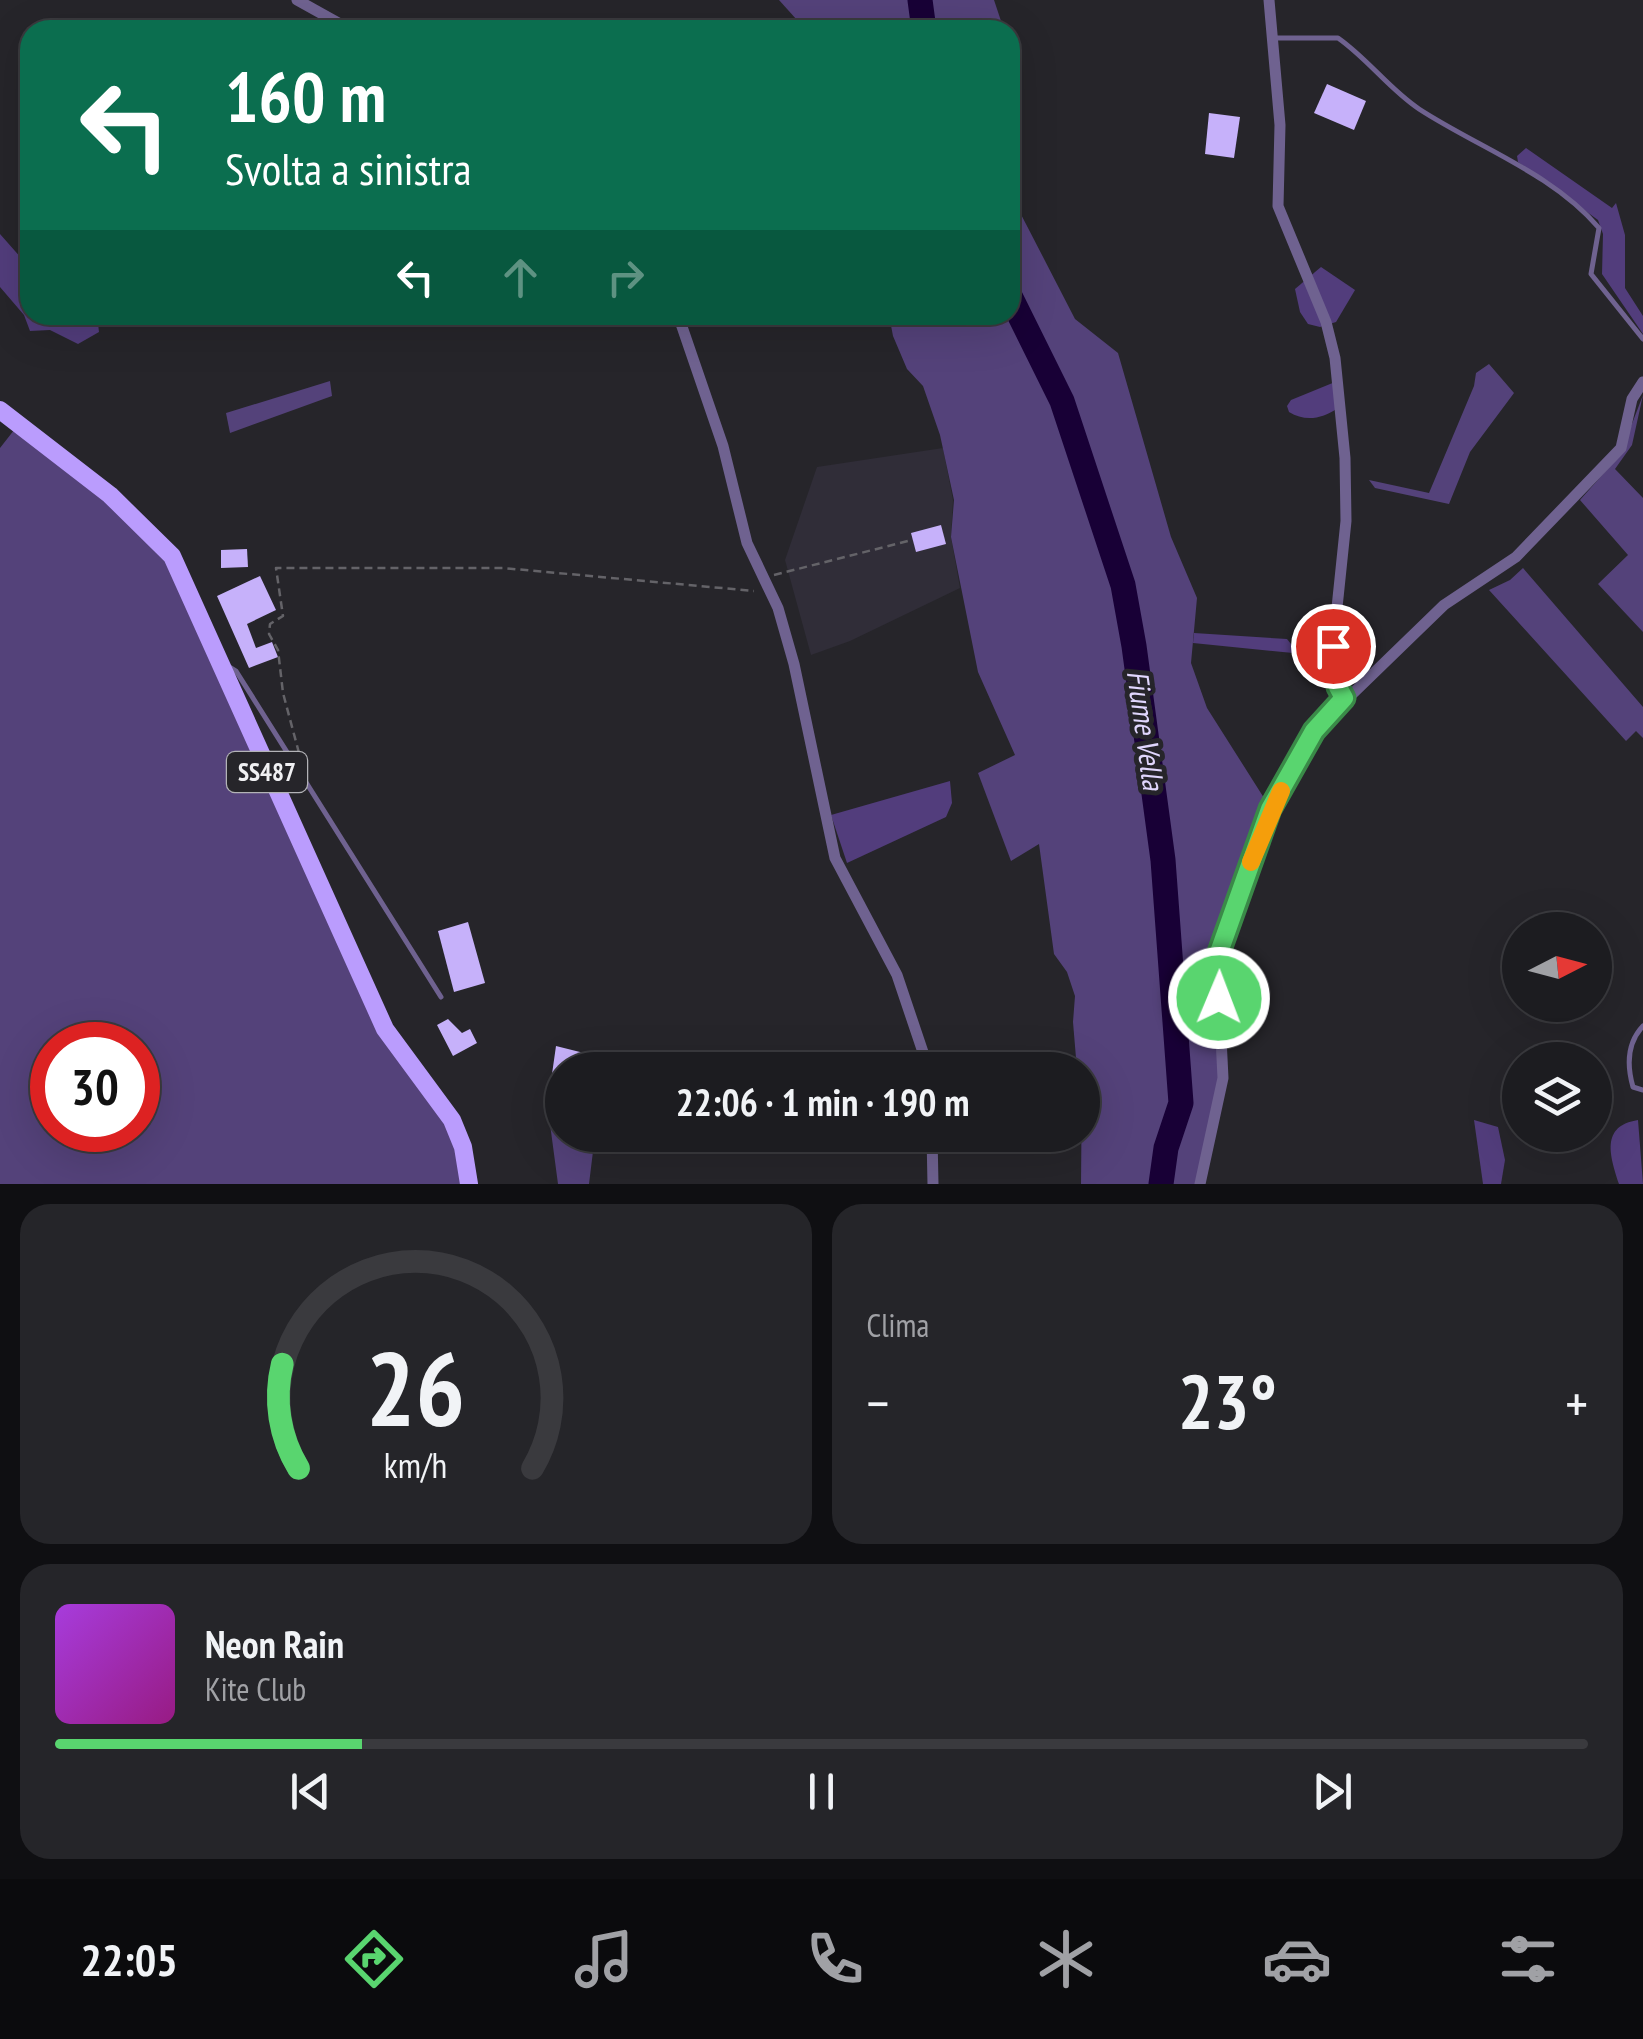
<!DOCTYPE html>
<html lang="it">
<head>
<meta charset="utf-8">
<style>
	:root { --surface:#1c1c20; --page:#252529; --text:#f1f3f6; --muted:#a0a1a5; --line:#3a3a3e; --accent:#59d56f }
	body { margin:0; font-family:"PT Sans Narrow",sans-serif; background:var(--page); color:var(--text); height:100vh; display:flex; flex-direction:column; font-size:38px; white-space:nowrap }
	* { box-sizing:border-box; margin:0 }
	p { font-size:32px; color:var(--muted) }
	.icon { flex:none; width:55px; height:55px; fill:none; stroke:currentColor; stroke-width:2; stroke-linecap:round; stroke-linejoin:round }
	.map { position:relative; height:1184px; overflow:hidden }
	.sheet { display:flex; flex-direction:column; gap:20px; padding:20px; background:#0f0f12; flex:1 }
	.sheet>* { flex:none }
	.hud { position:absolute; left:20px; top:20px; width:1000px; height:305px; border-radius:30px; box-shadow:0 10px 40px #0002,0 0 0 2px var(--line); background:#0b6e4f; color:#fff; overflow:hidden }
	.needle { width:65px; rotate:84deg }
	.controls { position:absolute; left:1502px; top:912px; display:grid; gap:20px }
	.controls a { display:grid; place-items:center; width:110px; height:110px; border-radius:50%; background:var(--surface); box-shadow:0 10px 40px #0002,0 0 0 2px var(--line); font-size:50px }
	.speed { position:absolute; left:30px; top:1022px; display:flex; gap:20px; font-size:50px; font-weight:700; text-align:center }
	.speed>* { display:grid; place-content:center; width:130px; height:130px; border-radius:50%; background:var(--surface); box-shadow:0 10px 40px #0002,0 0 0 2px var(--line); line-height:1 }
	.speed .limit { border:15px solid #d22; background:#fff; color:#111 }
	.pin { position:absolute; display:grid; place-items:center; width:85px; height:85px; color:#fff; margin:-42px; border:5px solid #fff; border-radius:50%; box-shadow:0 2px 10px #0007 }
	.me { position:absolute; width:110px; margin:-55px; rotate:1deg; stroke-linejoin:round; filter:drop-shadow(0 0 8px #0008) }
	.turn { display:flex; align-items:center; gap:35px; height:210px; padding:0 40px; font-size:45px }
	.turn .icon { width:130px; height:130px; stroke-width:2.5 }
	.turn b { display:block; font-size:70px; line-height:85px }
	.lanes { display:flex; align-items:center; height:95px; padding:0 40px; background:#0003; justify-content:center; gap:50px; direction:ltr }
	.lanes .off { opacity:.35 }
	.big { font-size:75px; font-weight:600; line-height:1.1 }
	.sheet .tile { flex:1; display:flex; flex-direction:column; justify-content:center; gap:15px; min-width:0; padding:0 35px; border-radius:30px; background:var(--page) }
	.sheet .dial { align-items:center; gap:0 }
	.dial svg { height:260px; overflow:visible; fill:none; stroke:var(--line); stroke-width:7; stroke-linecap:round; text-anchor:middle }
	.dial text { fill:var(--text); stroke:none }
	.song { display:flex; align-items:center; gap:30px }
	.cover { width:120px; height:120px; border-radius:15px; background:linear-gradient(135deg,hsl(280 70% 55%),hsl(310 70% 35%)) }
	.played { height:10px; border-radius:5px; background:linear-gradient(90deg,var(--accent) 20%,var(--line) 20%) }
	.keys { display:flex; justify-content:space-around; direction:ltr }
	.heat { display:flex; justify-content:space-between; align-items:center; font-size:55px; direction:ltr }
	.sheet .tiles { flex:1; display:grid; gap:20px; grid-template-columns:1fr 1fr }
	.tile:last-child { grid-column:span 2 }
	.trip { position:absolute; left:545px; top:1052px; width:555px; height:100px; border-radius:50px; background:var(--surface); box-shadow:0 10px 40px #0002,0 0 0 2px var(--line); font-weight:600; line-height:100px; text-align:center }
	.tab-bar { display:flex; height:160px; justify-content:space-around; align-items:center; background:#0b0b0d; color:var(--muted) }
	.tab-bar .icon { width:70px; height:70px }
	.tab-bar .current { color:var(--accent) }
	.tab-bar b { font-size:45px; color:var(--text) }
	.map>svg:first-child { display:block }
	.built { fill:#302d38 }
	.green { fill:#54427a; fill-rule:evenodd }
	.forest { fill:#523d7c }
	.lines { fill:none; stroke-linecap:round; stroke-linejoin:round }
	.river { stroke:#180036; stroke-width:25 }
	.building { fill:#c6b1fa }
	.path { stroke:#646368; stroke-width:2.5; stroke-dasharray:8 5; stroke-linecap:butt }
	.lane { stroke:#6f6290; stroke-width:5 }
	.street { stroke:#6f6290; stroke-width:11 }
	.primary { stroke:#ba9cfd; stroke-width:18 }
	.route-casing { stroke:#3a8a48; stroke-width:25 }
	.route { stroke:#59d56f; stroke-width:18 }
	.slow { stroke:#f59e0b; stroke-width:18 }
	.labels { text-anchor:middle; stroke-width:10; stroke-linejoin:round; paint-order:stroke }
	.shield { fill:#26252a; stroke:#b3b3b7; stroke-width:2.5 }
	.shield-label { font-size:25px; font-weight:bold; fill:#f0f0f3 }
	.water-label { font-size:30px; font-style:italic; fill:#e0d6fd; stroke:#26252a }
</style>
</head>
<body>
<div class="map">
<svg width="1643" height="1184" viewBox="0 0 1643 1184">
	<rect width="100%" height="100%" fill="#26252a"/>
	<polygon class="built" points="943,448 953,500 951,537 960,588 850,641 811,655 785,560 817,467"/>
	<g class="green">
		<polygon points="779,0 994,0 1004,30 806,30"/>
		<polygon points="1010,193 1075,319 1118,353 1171,537 1197,598 1191,663 1207,708 1271,809 1217,958 1223,1078 1200,1184 1081,1184 1082,1070 1077,1070 1073,1022 1075,996 1067,972 1054,954 1039,844 1011,861 978,773 1015,755 978,672 951,537 954,500 940,435 923,386 907,369 893,336 889,315 1010,315"/>
		<polygon points="1489,364 1514,393 1470,452 1449,504 1375,488 1369,480 1429,493 1474,386 1476,373"/>
		<polygon points="330,381 332,396 230,433 226,413"/>
		<polygon points="1643,395 1632,445 1615,469 1643,498 1643,632 1598,584 1628,555 1580,500 1620,455"/>
		<path d="M18 425 157 541 352 961 440 1101 469 1184H0V448ZM52 1045H138V1130H52Z"/>
		<polygon points="1523,568 1643,707 1643,738 1636,731 1626,741 1489,590 1510,580"/>
		<polygon points="546,1094 562,1096 562,1135 595,1135 589,1184 558,1184"/>
	</g>
	<g class="forest">
		<polygon points="1526,148 1612,208 1616,203 1625,235 1625,288 1643,316 1643,334 1602,274 1603,234 1598,220 1518,162 1517,156"/>
		<polygon points="0,234 30,268 30,315 97,315 99,332 78,344 50,330 30,331 24,315 0,287"/>
		<polygon points="1321,267 1355,290 1336,322 1320,327 1308,324 1300,312 1295,289"/>
		<path d="M1335 382 1338 408C1322 419 1305 422 1289 412L1287 406 1291 400Z"/>
		<polygon points="1194,633 1287,639 1295,649 1293,653 1193,643"/>
		<polygon points="950,781 952,803 946,817 847,863 831,815"/>
		<polygon points="1474,1120 1498,1127 1505,1160 1501,1184 1483,1184"/>
		<path d="M1638 1120 1643 1184H1619C1610 1156 1600 1126 1638 1120Z"/>
	</g>
	<g class="lines">
		<g class="river">
			<polyline points="920,0 924,30"/>
			<polyline points="1010,296 1062,401 1123,585 1134,646 1163,860 1181,1103 1166,1148 1161,1184"/>
		</g>
	</g>
	<g class="building">
		<polygon points="1327,84 1366,101 1354,130 1314,113"/>
		<polygon points="1209,113 1240,117 1234,158 1205,154"/>
		<polygon points="941,525 946,544 916,552 911,533"/>
		<polygon points="247,549 248,567 221,568 221,550"/>
		<polygon points="260,576 276,610 247,624 256,648 272,642 278,657 249,668 217,596"/>
		<polygon points="468,922 485,983 454,992 438,931"/>
		<polygon points="448,1019 462,1033 470,1029 477,1043 453,1056 437,1025"/>
		<polygon points="556,1046 584,1053 582,1070 562,1070 562,1083 551,1081"/>
	</g>
	<g class="lines">
		<g class="path">
			<polyline points="774,575 908,541"/>
			<polyline points="299,753 283,693 278,650 269,634 270,624 283,616 276,568 503,568 754,591"/>
		</g>
		<g class="lane">
			<path d="M1274 38H1338C1368 59 1389 89 1419 109 1479 148 1552 173 1599 228L1591 274 1643 339"/>
			<polyline points="228,666 236,671 441,997"/>
			<path d="M1643 1026C1627 1043 1627 1066 1633 1087L1643 1090"/>
		</g>
		<g class="street">
			<polyline points="297,0 351,30"/>
			<polyline points="1269,0 1280,125 1278,206 1326,322 1335,358 1345,458 1346,521 1333,646 1338,687 1344,698"/>
			<polyline points="678,315 723,446 747,543 778,608 794,664 835,858 897,975 929,1070"/>
			<polyline points="932,1135 933,1184"/>
			<polyline points="1200,1184 1223,1078 1217,958 1271,809 1314,731 1444,605 1516,557 1621,448 1632,399 1643,382"/>
		</g>
		<polyline class="primary" points="0,410 110,495 172,556 385,1029 452,1120 463,1147 469,1184"/>
	</g>
	<g class="lines">
		<defs>
			<polyline id="route" points="1219,998 1217,958 1270,809 1314,731 1344,698 1338,687 1333,646"/>
		</defs>
		<use href="#route" class="route-casing"/>
		<use href="#route" class="route"/>
		<polyline class="slow" points="1251,862 1281,791"/>
	</g>
	<g class="labels">
		<rect class="shield" x="227" y="752" width="80" height="40" rx="8"/>
		<g class="shield-label">
			<text x="267" y="781">SS487</text>
		</g>
		<g class="water-label">
			<text transform="translate(1145 730) rotate(82)" y="10">Fiume Vella</text>
		</g>
	</g>
</svg>
<div class="controls">
<a><svg class="needle" viewBox="-14 -14 28 28"><path d="M0-13l5 13h-10z" fill="#e53935"/><path d="M0 13l5-13h-10z" fill="#a0a1a5"/></svg></a>
<a><svg class="icon" aria-label="layers" viewBox="0 0 24 24"><path d="M12 4l9 5-9 5-9-5zM3 14l9 5 9-5"/></svg></a>
</div>
<div class="speed"><div class="limit">30</div></div>
<div class="pin" style="left:1333px;top:646px;background:#d93025"><svg class="icon" aria-label="arrive" viewBox="0 0 24 24"><path d="M6 21V4h12l-3 4 3 4H6"/></svg></div>
<svg class="me" style="left:1219px;top:998px" viewBox="-20 -20 40 40"><circle r="17" fill="#59d56f" stroke="#fff" stroke-width="3"/><path d="M0-11L8 9 0 5-8 9z" fill="#fff"/></svg>
<div class="trip">22:06 · 1 min · 190 m</div>
<div class="hud">
<div class="turn"><svg class="icon" aria-label="left" viewBox="0 0 24 24"><path d="M17 20v-9H6M10 6l-5 5 5 5"/></svg><div><b>160 m</b>Svolta a sinistra</div></div>
<div class="lanes"><svg class="icon" aria-label="left" viewBox="0 0 24 24"><path d="M17 20v-9H6M10 6l-5 5 5 5"/></svg><svg class="icon off" aria-label="ahead" viewBox="0 0 24 24"><path d="M12 20V5M6 11l6-6 6 6"/></svg><svg class="icon off" aria-label="right" viewBox="0 0 24 24"><path d="M7 20v-9h11M14 6l5 5-5 5"/></svg></div>
</div>
</div>
<section class="sheet">
<div class="tiles">
<div class="tile dial"><svg viewBox="0 0 100 80">
<path d="M14 69A42 42 0 1 1 86 69"/>
<path d="M14 69A42 42 0 0 1 9 37" stroke="#59d56f"/>
<text x="50" y="56" font-size="32" font-weight="700">26</text>
<text x="50" y="72" font-size="11">km/h</text>
</svg></div>
<div class="tile"><p>Clima</p>
<div class="heat"><a>−</a><b class="big">23°</b><a>+</a></div>
</div>
<div class="tile">
<div class="song"><i class="cover"></i><div><b>Neon Rain</b><p>Kite Club</p></div></div>
<div class="played"></div>
<div class="keys"><svg class="icon" aria-label="previous" viewBox="0 0 24 24"><path d="M18 5L8 12l10 7zM5 5v14"/></svg><svg class="icon" aria-label="pause" viewBox="0 0 24 24"><path d="M8 5v14M16 5v14"/></svg><svg class="icon" aria-label="next" viewBox="0 0 24 24"><path d="M6 5l10 7-10 7zM19 5v14"/></svg></div>
</div>
</div>
</section>
<nav class="tab-bar">
<b>22:05</b>
<svg class="icon current" aria-label="directions" viewBox="0 0 24 24"><path d="M12 3l9 9-9 9-9-9zM9 14v-3h6M13 9l2 2-2 2"/></svg>
<svg class="icon" aria-label="music" viewBox="0 0 24 24"><path d="M9 18V5l10-2v13"/><circle cx="6" cy="18" r="3"/><circle cx="16" cy="16" r="3"/></svg>
<svg class="icon" aria-label="phone" viewBox="0 0 24 24"><path d="M5 4h4l2 5-3 2q2 4 5 5l2-3 5 2v4C11 20 4 13 5 4z"/></svg>
<svg class="icon" aria-label="climate" viewBox="0 0 24 24"><path d="M12 3v18M4 7l16 10M4 17L20 7"/></svg>
<svg class="icon" aria-label="car" viewBox="0 0 24 24"><path d="M5 17H2v-5l4-1 3-4h7l3 4 3 1v5h-3M9 17h6M6 11h13"/><circle cx="7" cy="17" r="2"/><circle cx="17" cy="17" r="2"/></svg>
<svg class="icon" aria-label="filters" viewBox="0 0 24 24"><path d="M4 7h16M4 17h16"/><circle cx="9" cy="7" r="2"/><circle cx="15" cy="17" r="2"/></svg>
</nav>
</body>
</html>
